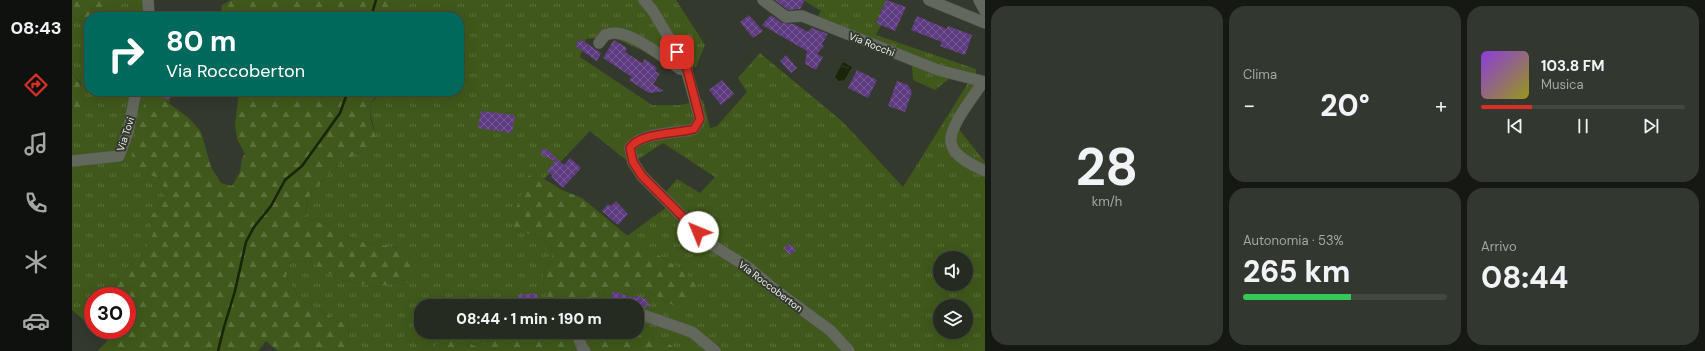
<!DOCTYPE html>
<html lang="it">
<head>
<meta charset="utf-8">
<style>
	:root { --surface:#262b22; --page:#32372f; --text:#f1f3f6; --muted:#a4a7a5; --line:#424740; --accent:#d93025 }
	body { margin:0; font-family:"DM Sans",sans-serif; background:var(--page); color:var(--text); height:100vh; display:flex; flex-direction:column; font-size:15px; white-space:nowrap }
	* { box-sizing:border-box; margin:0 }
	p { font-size:13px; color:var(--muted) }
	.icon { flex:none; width:22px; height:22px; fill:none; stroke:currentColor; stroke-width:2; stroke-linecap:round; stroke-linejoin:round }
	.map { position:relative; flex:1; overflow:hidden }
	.drawer { display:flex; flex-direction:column; gap:6px; padding:6px; background:#151813; width:720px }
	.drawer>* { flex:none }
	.hud { position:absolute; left:12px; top:12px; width:380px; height:84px; border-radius:16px; box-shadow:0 4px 16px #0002,0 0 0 1px var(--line); background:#00695c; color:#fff; overflow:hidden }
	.fabs { position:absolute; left:861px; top:251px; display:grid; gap:8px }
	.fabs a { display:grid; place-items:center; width:40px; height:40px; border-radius:50%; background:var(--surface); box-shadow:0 4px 16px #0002,0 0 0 1px var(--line); font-size:20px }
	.speed { position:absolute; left:12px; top:287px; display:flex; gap:8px; font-size:20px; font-weight:700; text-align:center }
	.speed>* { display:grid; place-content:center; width:52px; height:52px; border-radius:50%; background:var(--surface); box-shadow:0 4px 16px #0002,0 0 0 1px var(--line); line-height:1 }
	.speed .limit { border:6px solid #d22; background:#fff; color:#111 }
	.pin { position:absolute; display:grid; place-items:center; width:34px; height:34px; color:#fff; margin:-17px; border-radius:8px; box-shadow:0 2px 6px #0006 }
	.me { position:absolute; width:44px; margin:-22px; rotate:315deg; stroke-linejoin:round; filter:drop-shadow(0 0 3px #0008) }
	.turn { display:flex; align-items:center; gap:14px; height:84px; padding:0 16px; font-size:18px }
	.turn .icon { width:52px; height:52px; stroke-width:2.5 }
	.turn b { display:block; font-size:28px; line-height:34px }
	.big { font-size:30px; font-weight:800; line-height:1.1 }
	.drawer .card { flex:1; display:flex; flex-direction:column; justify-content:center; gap:6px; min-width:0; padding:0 14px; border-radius:16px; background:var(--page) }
	.drawer .dial { align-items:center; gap:0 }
	.dial b { font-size:52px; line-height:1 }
	.song { display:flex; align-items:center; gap:12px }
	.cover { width:48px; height:48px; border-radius:6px; background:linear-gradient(135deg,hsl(270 70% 55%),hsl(60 70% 35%)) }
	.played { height:4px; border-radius:2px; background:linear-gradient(90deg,var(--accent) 25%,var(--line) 25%) }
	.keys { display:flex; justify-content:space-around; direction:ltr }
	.heat { display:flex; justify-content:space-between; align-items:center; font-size:22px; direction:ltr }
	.charge { height:6px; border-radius:3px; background:linear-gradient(90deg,#34c759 53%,var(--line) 0) }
	.drawer .tiles { flex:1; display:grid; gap:6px; grid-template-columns:repeat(3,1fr) }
	.card:first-child { grid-row:span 2 }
	.trip { position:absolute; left:342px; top:299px; width:230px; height:40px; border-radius:16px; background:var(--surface); box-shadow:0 4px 16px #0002,0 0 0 1px var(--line); font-weight:800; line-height:40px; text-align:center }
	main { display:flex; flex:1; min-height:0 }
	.menu { display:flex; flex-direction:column; width:72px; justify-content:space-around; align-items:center; background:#0f110e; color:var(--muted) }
	.menu .icon { width:28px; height:28px }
	.menu .on { color:var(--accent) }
	.menu b { font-size:18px; color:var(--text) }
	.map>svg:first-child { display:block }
	.grass { fill:url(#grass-tufts); fill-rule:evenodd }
	.forest { fill:url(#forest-firs) }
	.water { fill:url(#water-ripples) }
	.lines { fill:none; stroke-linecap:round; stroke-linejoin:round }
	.stream { stroke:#192409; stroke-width:2.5 }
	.building { fill:url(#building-cross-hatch) }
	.minor-casing { stroke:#52564c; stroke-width:12 }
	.minor { stroke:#62685c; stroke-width:11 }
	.route-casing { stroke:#8d1f18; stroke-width:10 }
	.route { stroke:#d93025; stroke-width:7 }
	.labels { text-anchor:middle; stroke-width:4; stroke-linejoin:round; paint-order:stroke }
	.street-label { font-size:10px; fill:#edf1ea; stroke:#33392d }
</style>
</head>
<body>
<main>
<nav class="menu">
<b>08:43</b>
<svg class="icon on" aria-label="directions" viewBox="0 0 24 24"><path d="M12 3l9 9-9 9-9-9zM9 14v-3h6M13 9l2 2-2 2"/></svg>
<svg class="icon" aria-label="music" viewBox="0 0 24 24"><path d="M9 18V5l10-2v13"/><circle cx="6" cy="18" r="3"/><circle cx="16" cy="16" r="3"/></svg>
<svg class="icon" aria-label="phone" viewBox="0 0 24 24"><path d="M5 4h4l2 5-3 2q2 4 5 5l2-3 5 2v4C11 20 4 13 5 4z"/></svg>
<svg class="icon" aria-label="climate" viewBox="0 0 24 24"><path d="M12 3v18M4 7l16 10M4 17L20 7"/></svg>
<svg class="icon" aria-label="car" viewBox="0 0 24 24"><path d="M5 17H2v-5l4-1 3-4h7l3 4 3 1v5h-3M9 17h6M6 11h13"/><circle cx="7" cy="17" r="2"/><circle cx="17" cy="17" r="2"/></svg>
</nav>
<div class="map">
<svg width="913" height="351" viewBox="0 0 913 351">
	<defs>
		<pattern id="grass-tufts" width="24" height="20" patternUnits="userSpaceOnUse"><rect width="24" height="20" fill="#40581b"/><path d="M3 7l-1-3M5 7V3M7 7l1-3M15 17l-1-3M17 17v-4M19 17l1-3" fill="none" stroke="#5c703c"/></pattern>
		<pattern id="forest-firs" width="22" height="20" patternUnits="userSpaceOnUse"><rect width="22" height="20" fill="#40581b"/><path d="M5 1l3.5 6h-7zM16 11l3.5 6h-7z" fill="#5c703c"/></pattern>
		<pattern id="water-ripples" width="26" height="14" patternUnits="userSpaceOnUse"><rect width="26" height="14" fill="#192409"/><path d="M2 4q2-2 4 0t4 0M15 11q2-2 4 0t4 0" fill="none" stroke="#303a21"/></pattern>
		<pattern id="building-cross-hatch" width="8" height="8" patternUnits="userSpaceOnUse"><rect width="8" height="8" fill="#5f3b81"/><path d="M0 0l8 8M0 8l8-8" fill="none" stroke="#765893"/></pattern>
	</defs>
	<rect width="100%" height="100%" fill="#33392d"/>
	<g class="grass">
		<polygon points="40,0 73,0 78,17 49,17 46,9"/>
		<path d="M329 0H604L633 45 624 67 601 69 569 50 540 37 514 39 508 57 580 105H608L631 100 638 128 645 126 675 92 666 78 688 53 771 122 831 187 896 83 878 78 863 90 841 80 840 65 764 27 746 16 749 11 731 0H814L804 22 809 25 804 35 904 69V87L882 123 913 162V351H606C592 339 583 333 565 331V306H526L533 288 544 284 579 293 604 307 612 271 555 236 599 204 594 192 605 179 628 193 643 177 591 143 559 164 518 131 472 179 464 174 442 229C455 234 486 239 479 259 477 265 470 273 471 279 471 289 477 296 478 306H349V332H374L360 351H273L275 348 277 324 259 317 227 297 214 276 219 262 237 261 269 280 306 287 332 280 325 248 284 241 253 224 241 222 233 217C234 211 234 205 236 199 240 191 262 167 270 162 285 153 292 152 304 137L298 112 299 104 306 95 321 91H387V17H338ZM868 258H894V284H868ZM868 306H894V332H868Z"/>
		<path d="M0 17 17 24V91H95L98 103 90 98 72 174 88 178C97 197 91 203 78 217L81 234 72 253 59 264 41 287 38 296H21V328L0 310V109H8L9 83 0 72Z"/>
		<path d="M393 332H434C431 333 427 333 424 335 420 337 416 343 411 345 401 349 394 341 393 332Z"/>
	</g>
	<g class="forest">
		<polygon points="0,0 40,0 46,9 49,17 17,17 17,24 0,17"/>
		<polygon points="159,0 329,0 338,17 148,17 150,5"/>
		<path d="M0 72C10 85 15 93 8 109H0Z"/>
		<path d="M167 91H321C317 92 309 93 306 95 292 105 300 124 304 137 292 152 285 153 270 162 262 167 240 191 236 199 234 205 234 211 233 217 243 224 244 221 253 224 265 228 274 238 286 241 308 247 334 242 345 267L337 284 332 280 306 287 269 280 237 261 219 262 214 276 227 297 259 317 277 324 275 349 273 351H206L194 341 186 351H26L35 341 36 330H55V296H38L41 287 59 264 72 252 81 234 78 217C91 203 97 197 88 178L72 174 63 167 60 155 67 116 73 103 80 100 90 98 118 119 129 132 139 167 149 183 160 186 168 172 170 158 173 154 165 139 163 125Z"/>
		<path d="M464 174 490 190 510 198 557 237 612 271 624 285 618 305 604 307 579 293 544 284 533 288 526 306H478C477 296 471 289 471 279 470 273 477 265 479 259 486 239 455 234 442 229V214L456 176Z"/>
		<path d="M565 331C583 333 592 339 606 351H360L374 332H393C394 341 400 349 411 345 416 343 420 337 424 335 427 333 431 333 434 332L552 333Z"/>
	</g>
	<polygon class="water" points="771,62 780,67 772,81 767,81 763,77"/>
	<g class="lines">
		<g class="stream">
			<polyline points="299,17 304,0"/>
			<polyline points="146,351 152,327 163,291 174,242 182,227 199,206 213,180 230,166 253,134 268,113 276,91"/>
		</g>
	</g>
	<g class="building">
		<polygon points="703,0 733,0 728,9 716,10"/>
		<polygon points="814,0 834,7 823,31 804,23"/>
		<polygon points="677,15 691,31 681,38 668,22"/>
		<polygon points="699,15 710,23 722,24 736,32 740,28 756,34 750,44 752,46 745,54 751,57 744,70 733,64 735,51 690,25"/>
		<polygon points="845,16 875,29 876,26 900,35 893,55 868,46 870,42 839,30"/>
		<polygon points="508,39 529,53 525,61 503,46"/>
		<polygon points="542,40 555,48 553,52 570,63 573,59 585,68 583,71 588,74 581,84 592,91 577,93 557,80 560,77 531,58"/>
		<polygon points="714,55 725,68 719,73 708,61"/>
		<polygon points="785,70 805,80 796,98 776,88"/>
		<polygon points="650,80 662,94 649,105 637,90"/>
		<polygon points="825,81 836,85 840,92 833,112 816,106"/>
		<polygon points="91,91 99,91 98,99 90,98"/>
		<polygon points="409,111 443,115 440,133 406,128"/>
		<polygon points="471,148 476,150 492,165 498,158 509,168 491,188 479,177 481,176 475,171 483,161 468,154"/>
		<polygon points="544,201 556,214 546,225 530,211 536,204 539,206"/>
		<polygon points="718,244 724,250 718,255 711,248"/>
		<polygon points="541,291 562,298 563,295 576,300 575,303 580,306 574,306 573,308 551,304 548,300 539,298"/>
		<polygon points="465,293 466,306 447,306 446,295"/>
	</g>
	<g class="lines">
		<defs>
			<g id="minor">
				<polyline points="76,0 77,17"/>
				<path d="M572 0 581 11 613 65 628 119 622 129C604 134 568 132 558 148L561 162 570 176 637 243 677 268 702 289 759 331 777 351"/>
				<polyline points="691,0 714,17 730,16 866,70 913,82"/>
				<polyline points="857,0 913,23"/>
				<polyline points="907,0 913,11"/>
				<path d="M527 43 533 35C536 34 539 33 542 33 560 32 594 59 608 69H615"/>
				<path d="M911 82C902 96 877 126 879 142 880 156 902 166 913 171"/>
				<polyline points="0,161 47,156 56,132 64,91"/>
				<polyline points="513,306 517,303 544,306"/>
				<polyline points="565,313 620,332 643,351"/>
				<polyline points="504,332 510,347 513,351"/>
			</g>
		</defs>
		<use href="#minor" class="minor-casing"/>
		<use href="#minor" class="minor"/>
	</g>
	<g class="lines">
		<defs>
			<path id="route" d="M605 52 615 69 628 119 622 129C605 134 568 132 558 148L561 162 570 176 626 232"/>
		</defs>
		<use href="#route" class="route-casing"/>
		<use href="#route" class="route"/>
	</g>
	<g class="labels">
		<g class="street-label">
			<text transform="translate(800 44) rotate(22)" y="4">Via Rocchi</text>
			<text transform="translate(53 134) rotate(-72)" y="4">Via Tovi</text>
			<text transform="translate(699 286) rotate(37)" y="4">Via Roccoberton</text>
		</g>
	</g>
</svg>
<div class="fabs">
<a><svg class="icon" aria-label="sound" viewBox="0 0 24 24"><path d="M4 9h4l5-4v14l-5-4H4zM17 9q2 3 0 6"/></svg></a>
<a><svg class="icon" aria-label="layers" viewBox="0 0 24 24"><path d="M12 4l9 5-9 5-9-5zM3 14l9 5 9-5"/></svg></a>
</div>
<div class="speed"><div class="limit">30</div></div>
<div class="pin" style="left:605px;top:52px;background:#d93025"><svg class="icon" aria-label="arrive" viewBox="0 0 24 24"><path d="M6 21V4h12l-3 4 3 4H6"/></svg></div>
<svg class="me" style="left:626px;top:232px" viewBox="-20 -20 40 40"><circle r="19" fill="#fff"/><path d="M0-13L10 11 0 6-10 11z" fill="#d93025"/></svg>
<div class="trip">08:44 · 1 min · 190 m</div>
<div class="hud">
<div class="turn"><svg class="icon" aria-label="right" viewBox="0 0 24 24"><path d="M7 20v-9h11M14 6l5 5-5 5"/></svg><div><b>80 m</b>Via Roccoberton</div></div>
</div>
</div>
<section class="drawer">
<div class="tiles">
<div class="card dial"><b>28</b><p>km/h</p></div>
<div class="card"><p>Clima</p>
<div class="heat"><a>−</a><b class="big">20°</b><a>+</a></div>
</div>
<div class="card">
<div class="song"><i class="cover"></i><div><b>103.8 FM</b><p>Musica</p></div></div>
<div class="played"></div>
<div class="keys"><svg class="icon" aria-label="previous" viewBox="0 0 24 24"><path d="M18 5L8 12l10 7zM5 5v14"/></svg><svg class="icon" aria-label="pause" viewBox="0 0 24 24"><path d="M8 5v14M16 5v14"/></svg><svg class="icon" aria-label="next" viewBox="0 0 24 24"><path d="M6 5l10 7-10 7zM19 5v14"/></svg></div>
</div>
<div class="card"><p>Autonomia · 53%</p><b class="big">265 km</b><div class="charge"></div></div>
<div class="card"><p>Arrivo</p><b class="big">08:44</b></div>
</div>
</section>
</main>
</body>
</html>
